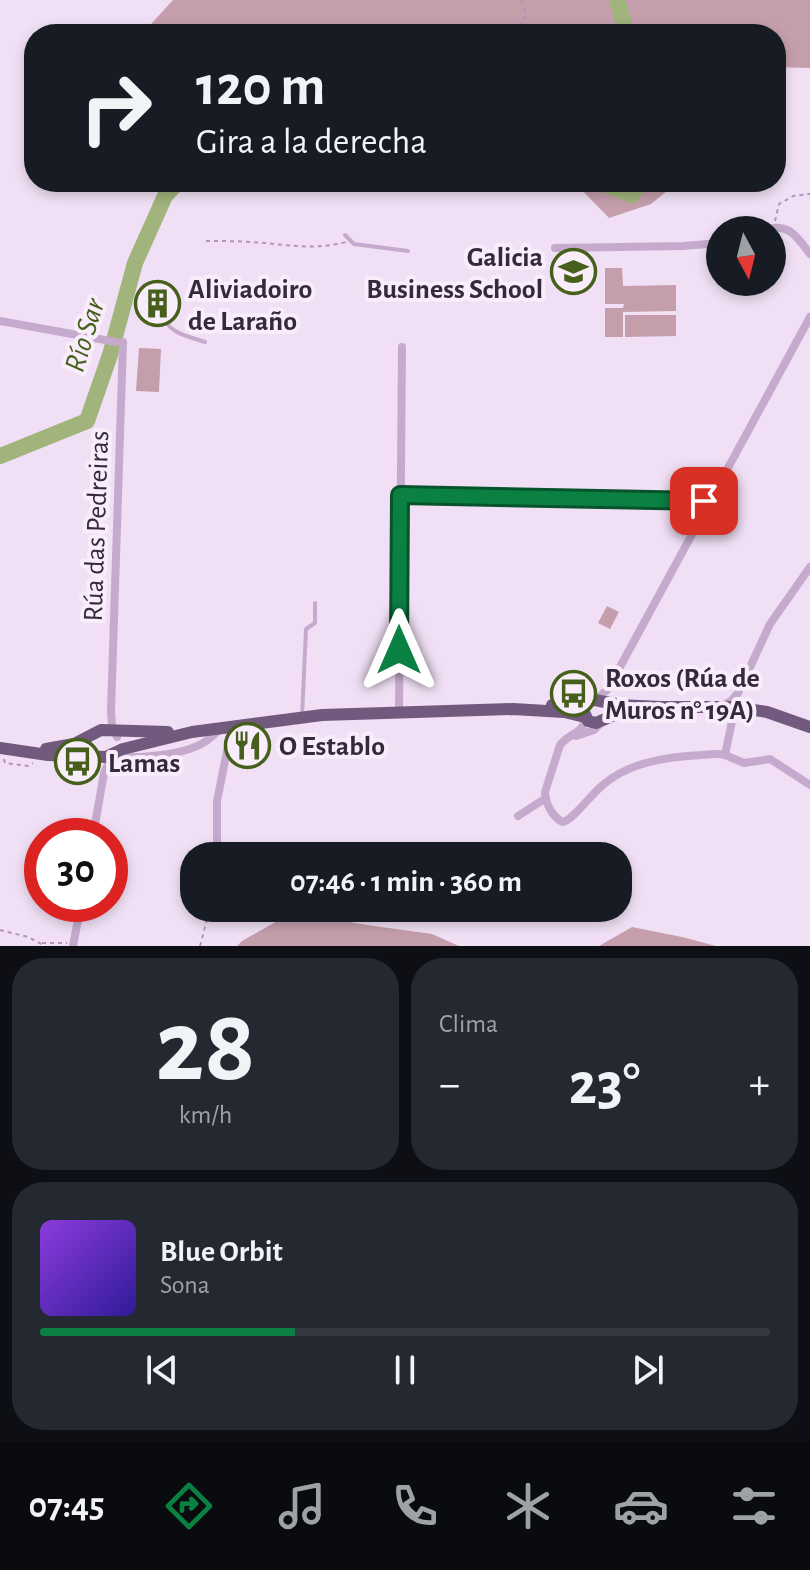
<!DOCTYPE html>
<html lang="es">
<head>
<meta charset="utf-8">
<style>
	:root { --surface:#171b24; --page:#242831; --text:#f1f3f6; --muted:#9ea1a6; --line:#363941; --accent:#0b8043 }
	body { margin:0; font-family:"Alegreya Sans",sans-serif; background:var(--page); color:var(--text); height:100vh; display:flex; flex-direction:column; font-size:30px; white-space:nowrap }
	* { box-sizing:border-box; margin:0 }
	p { font-size:26px; color:var(--muted) }
	.icon { flex:none; width:44px; height:44px; fill:none; stroke:currentColor; stroke-width:2; stroke-linecap:round; stroke-linejoin:round }
	.map { position:relative; height:946px; overflow:hidden }
	.details { display:flex; flex-direction:column; gap:12px; padding:12px; background:#0d0f14; flex:1 }
	.details>* { flex:none }
	.guide { position:absolute; left:24px; top:24px; width:762px; height:168px; border-radius:32px; box-shadow:0 4px 12px #0003; background:#171b24; color:var(--text); overflow:hidden }
	.needle { width:52px; rotate:173deg }
	.fabs { position:absolute; left:706px; top:216px; display:grid; gap:16px }
	.fabs a { display:grid; place-items:center; width:80px; height:80px; border-radius:50%; background:var(--surface); box-shadow:0 4px 12px #0003; font-size:40px }
	.speed { position:absolute; left:24px; top:818px; display:flex; gap:16px; font-size:40px; font-weight:700; text-align:center }
	.speed>* { display:grid; place-content:center; width:104px; height:104px; border-radius:50%; background:var(--surface); box-shadow:0 4px 12px #0003; line-height:1 }
	.speed .limit { border:12px solid #d22; background:#fff; color:#111 }
	.pin { position:absolute; display:grid; place-items:center; width:68px; height:68px; color:#fff; margin:-34px; border-radius:16px; box-shadow:0 4px 12px #0006 }
	.me { position:absolute; width:88px; margin:-44px; rotate:0deg; stroke-linejoin:round; filter:drop-shadow(0 0 6px #0008) }
	.turn { display:flex; align-items:center; gap:28px; height:168px; padding:0 40px; font-size:36px }
	.turn .icon { width:104px; height:104px; stroke-width:2.5 }
	.turn b { display:block; font-size:56px; line-height:68px }
	.big { font-size:60px; font-weight:700; line-height:1.1 }
	.details .tile { flex:1; display:flex; flex-direction:column; justify-content:center; gap:12px; min-width:0; padding:0 28px; border-radius:32px; background:var(--page) }
	.details .dial { align-items:center; gap:0 }
	.dial b { font-size:104px; line-height:1 }
	.song { display:flex; align-items:center; gap:24px }
	.cover { width:96px; height:96px; border-radius:12px; background:linear-gradient(135deg,hsl(270 70% 55%),hsl(250 70% 35%)) }
	.played { height:8px; border-radius:4px; background:linear-gradient(90deg,var(--accent) 35%,var(--line) 35%) }
	.keys { display:flex; justify-content:space-around; direction:ltr }
	.heat { display:flex; justify-content:space-between; align-items:center; font-size:44px; direction:ltr }
	.details .tiles { flex:1; display:grid; gap:12px; grid-template-columns:1fr 1fr }
	.tile:last-child { grid-column:span 2 }
	.trip { position:absolute; left:180px; top:842px; width:452px; height:80px; border-radius:32px; background:var(--surface); box-shadow:0 4px 12px #0003; font-weight:700; line-height:80px; text-align:center }
	.tab-bar { display:flex; height:128px; justify-content:space-around; align-items:center; background:#090b0e; color:var(--muted) }
	.tab-bar .icon { width:56px; height:56px }
	.tab-bar .active { color:var(--accent) }
	.tab-bar b { font-size:36px; color:var(--text) }
	.map>svg:first-child { display:block }
	.green { fill:#c59eac }
	.lines { fill:none; stroke-linecap:round; stroke-linejoin:round }
	.river { stroke:#a0b47c; stroke-width:16 }
	.path { stroke:#b194ba; stroke-width:2; stroke-dasharray:4 4; stroke-linecap:butt }
	.lane { stroke:#c6aace; stroke-width:4 }
	.street { stroke:#c6aace; stroke-width:8 }
	.primary { stroke:#725a7e; stroke-width:12 }
	.route-casing { stroke:#07532c; stroke-width:20 }
	.route { stroke:#0b8043; stroke-width:14 }
	.labels { text-anchor:middle; stroke-width:8; stroke-linejoin:round; paint-order:stroke }
	.poi-label { font-size:28px; font-weight:bold; fill:#352a3b; stroke:#f9edfb; text-anchor:start }
	.street-label { font-size:28px; fill:#352a3b; stroke:#f9edfb }
	.water-label { font-size:30px; font-style:italic; fill:#46601c; stroke:#f9edfb }
</style>
</head>
<body>
<div class="map">
<svg width="810" height="946" viewBox="0 0 810 946">
	<rect width="100%" height="100%" fill="#f1e0f5"/>
	<g class="green">
		<polygon points="173,0 810,0 810,68 776,67 776,34 142,34"/>
		<polygon points="574,182 678,182 651,204 609,218"/>
		<polygon points="605,268 622,268 623,286 676,285 676,311 623,312 623,337 605,337 605,308 623,308 624,304 605,304"/>
		<polygon points="625,315 676,315 676,336 625,337"/>
		<polygon points="139,348 161,349 159,392 136,391"/>
		<polygon points="607,606 619,612 610,629 598,623"/>
		<polygon points="293,912 367,925 432,934 459,946 237,946 242,941"/>
		<polygon points="632,927 682,937 716,946 599,946"/>
	</g>
	<g class="lines">
		<g class="river">
			<polyline points="617,0 627,34"/>
			<polyline points="599,182 632,195 641,182"/>
			<polyline points="0,456 87,421 110,355 135,263 165,196 178,182"/>
		</g>
		<g class="path">
			<polyline points="518,34 526,13 521,0"/>
			<polyline points="775,221 779,204 793,196 810,194"/>
			<path d="M206 241C221 241 236 241 251 242 284 244 312 251 346 242"/>
			<polyline points="4,759 5,763 28,766 33,763"/>
			<polyline points="0,930 28,937 45,946"/>
			<polyline points="42,943 67,943"/>
			<polyline points="200,946 210,908"/>
		</g>
		<g class="lane">
			<polyline points="345,235 354,244 408,251"/>
			<path d="M162 312C166 333 187 336 205 342"/>
			<polyline points="302,716 306,629 315,623 315,603"/>
		</g>
		<g class="street">
			<path d="M763 230C788 222 796 235 810 254"/>
			<polyline points="555,248 683,246 720,243"/>
			<polyline points="0,321 116,342"/>
			<polyline points="400,495 688,499 710,502"/>
			<polyline points="596,700 608,689 810,317"/>
			<polyline points="721,706 731,701 738,693 770,624 810,567"/>
			<polyline points="399,712 402,347"/>
			<path d="M586 719C582 734 568 734 560 745L545 792C545 803 553 818 563 822 574 819 592 793 604 784 635 758 680 756 719 754L725 755 744 763 770 759 810 785"/>
			<polyline points="576,736 594,730 602,722"/>
			<polyline points="117,737 112,725 111,711 123,342"/>
			<polyline points="725,755 735,707"/>
			<path d="M110 756C135 759 185 756 206 741 211 738 216 733 221 728"/>
			<polyline points="518,816 546,798"/>
			<polyline points="93,836 104,773 112,755"/>
			<polyline points="217,855 217,801 232,726"/>
			<polyline points="73,946 81,904"/>
		</g>
		<g class="primary">
			<polyline points="552,705 595,700 620,705 660,707 734,707 767,712 810,727"/>
			<polyline points="584,712 588,721 596,723 614,715 637,711"/>
			<polyline points="0,748 48,755 106,757 123,749 192,732 322,715 513,709 564,712 585,717"/>
			<polyline points="46,749 74,744 101,730 168,732"/>
		</g>
	</g>
	<g class="lines">
		<defs>
			<polyline id="route" points="399,650 400,495 704,501"/>
		</defs>
		<use href="#route" class="route-casing"/>
		<use href="#route" class="route"/>
	</g>
	<defs>
		<symbol id="school-ring" viewBox="-11 -11 22 22"><circle r="9.5" fill="#f9edfb" stroke="#46601c" stroke-width="1.5"/><path d="M0-5L7-2L0 1L-7-2ZM-4 1L0 2.5L4 1V4Q0 6-4 4Z" fill="#46601c"/></symbol>
		<symbol id="building-ring" viewBox="-11 -11 22 22"><circle r="9.5" fill="#f9edfb" stroke="#46601c" stroke-width="1.5"/><path d="M-4-6H4V6H1V3H-1V6H-4ZM-2.5-4.3h1.7v1.8h-1.7ZM.8-4.3h1.7v1.8H.8ZM-2.5-1h1.7V.8h-1.7ZM.8-1h1.7V.8H.8Z" fill="#46601c"/></symbol>
		<symbol id="bus-ring" viewBox="-11 -11 22 22"><circle r="9.5" fill="#f9edfb" stroke="#46601c" stroke-width="1.5"/><path d="M-5-6H5V4H4V6H2V4H-2V6H-4V4H-5ZM-3.5-4V0h7V-4ZM-3.5 1.2v1.5H-2V1.2ZM2 1.2v1.5H3.5V1.2Z" fill="#46601c"/></symbol>
		<symbol id="restaurant-ring" viewBox="-11 -11 22 22"><circle r="9.5" fill="#f9edfb" stroke="#46601c" stroke-width="1.5"/><path d="M-5-6h1v4h1v-4h1v4h1v-4h1v5L-1.5 .5V6h-2V.5L-5-1ZM5-6V6H3V1.5H1.5Q1.5-4 5-6Z" fill="#46601c"/></symbol>
	</defs>
	<g fill-rule="evenodd">
		<use href="#school-ring" x="548" y="246" width="51" height="51"/>
		<use href="#building-ring" x="132" y="278" width="51" height="51"/>
		<use href="#bus-ring" x="548" y="668" width="51" height="51"/>
		<use href="#restaurant-ring" x="222" y="720" width="51" height="51"/>
		<use href="#bus-ring" x="52" y="736" width="51" height="51"/>
	</g>
	<g class="labels">
		<g class="poi-label">
			<text x="543" y="266" text-anchor="end">Galicia<tspan x="543" dy="32">Business School</tspan></text>
			<text x="188" y="298">Aliviadoiro<tspan x="188" dy="32">de Laraño</tspan></text>
			<text x="605" y="687">Roxos (Rúa de<tspan x="605" dy="32">Muros n° 19A)</tspan></text>
			<text x="279" y="755">O Establo</text>
			<text x="108" y="772">Lamas</text>
		</g>
		<g class="street-label">
			<text transform="translate(95 526) rotate(-88)" y="10">Rúa das Pedreiras</text>
		</g>
		<g class="water-label">
			<text transform="translate(84 335) rotate(-73)" y="10">Río Sar</text>
		</g>
	</g>
</svg>
<div class="fabs">
<a><svg class="needle" viewBox="-14 -14 28 28"><path d="M0-13l5 13h-10z" fill="#e53935"/><path d="M0 13l5-13h-10z" fill="#9ea1a6"/></svg></a>
</div>
<div class="speed"><div class="limit">30</div></div>
<div class="pin" style="left:704px;top:501px;background:#d93025"><svg class="icon" aria-label="arrive" viewBox="0 0 24 24"><path d="M6 21V4h12l-3 4 3 4H6"/></svg></div>
<svg class="me" style="left:399px;top:650px" viewBox="-20 -20 40 40"><path d="M0-17L14 15 0 8-14 15z" fill="#0b8043" stroke="#fff" stroke-width="4"/></svg>
<div class="trip">07:46 · 1 min · 360 m</div>
<div class="guide">
<div class="turn"><svg class="icon" aria-label="right" viewBox="0 0 24 24"><path d="M7 20v-9h11M14 6l5 5-5 5"/></svg><div><b>120 m</b>Gira a la derecha</div></div>
</div>
</div>
<section class="details">
<div class="tiles">
<div class="tile dial"><b>28</b><p>km/h</p></div>
<div class="tile"><p>Clima</p>
<div class="heat"><a>−</a><b class="big">23°</b><a>+</a></div>
</div>
<div class="tile">
<div class="song"><i class="cover"></i><div><b>Blue Orbit</b><p>Sona</p></div></div>
<div class="played"></div>
<div class="keys"><svg class="icon" aria-label="previous" viewBox="0 0 24 24"><path d="M18 5L8 12l10 7zM5 5v14"/></svg><svg class="icon" aria-label="pause" viewBox="0 0 24 24"><path d="M8 5v14M16 5v14"/></svg><svg class="icon" aria-label="next" viewBox="0 0 24 24"><path d="M6 5l10 7-10 7zM19 5v14"/></svg></div>
</div>
</div>
</section>
<nav class="tab-bar">
<b>07:45</b>
<svg class="icon active" aria-label="directions" viewBox="0 0 24 24"><path d="M12 3l9 9-9 9-9-9zM9 14v-3h6M13 9l2 2-2 2"/></svg>
<svg class="icon" aria-label="music" viewBox="0 0 24 24"><path d="M9 18V5l10-2v13"/><circle cx="6" cy="18" r="3"/><circle cx="16" cy="16" r="3"/></svg>
<svg class="icon" aria-label="phone" viewBox="0 0 24 24"><path d="M5 4h4l2 5-3 2q2 4 5 5l2-3 5 2v4C11 20 4 13 5 4z"/></svg>
<svg class="icon" aria-label="climate" viewBox="0 0 24 24"><path d="M12 3v18M4 7l16 10M4 17L20 7"/></svg>
<svg class="icon" aria-label="car" viewBox="0 0 24 24"><path d="M5 17H2v-5l4-1 3-4h7l3 4 3 1v5h-3M9 17h6M6 11h13"/><circle cx="7" cy="17" r="2"/><circle cx="17" cy="17" r="2"/></svg>
<svg class="icon" aria-label="filters" viewBox="0 0 24 24"><path d="M4 7h16M4 17h16"/><circle cx="9" cy="7" r="2"/><circle cx="15" cy="17" r="2"/></svg>
</nav>
</body>
</html>
